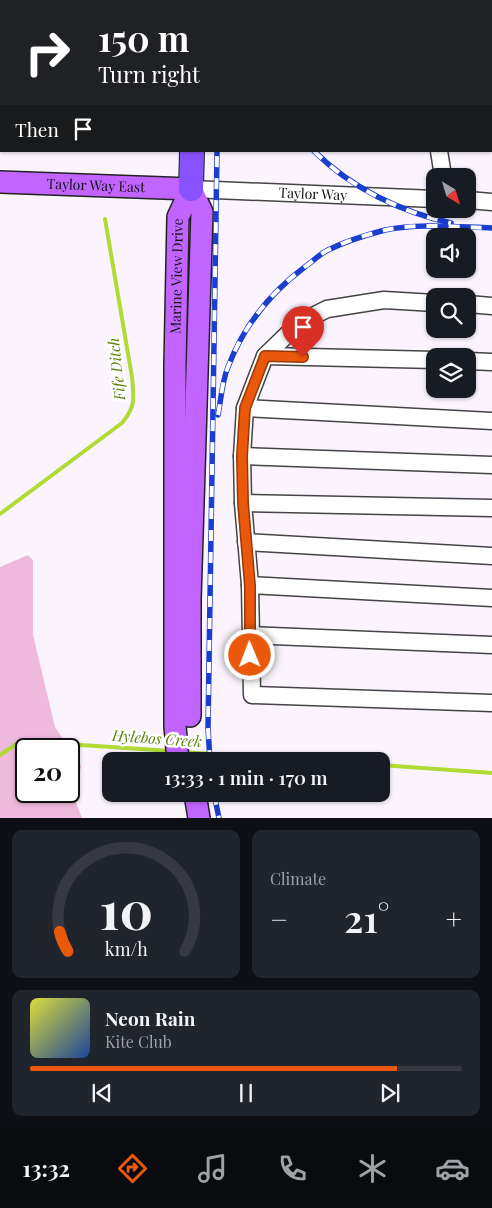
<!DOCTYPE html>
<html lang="en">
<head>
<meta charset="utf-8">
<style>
	:root { --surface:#171b24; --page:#20242c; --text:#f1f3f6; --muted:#9ea1a6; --line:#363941; --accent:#ea580c }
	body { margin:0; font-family:"Playfair Display",serif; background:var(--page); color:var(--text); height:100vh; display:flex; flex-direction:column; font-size:19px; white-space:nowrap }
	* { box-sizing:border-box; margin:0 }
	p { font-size:16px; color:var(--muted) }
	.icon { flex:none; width:28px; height:28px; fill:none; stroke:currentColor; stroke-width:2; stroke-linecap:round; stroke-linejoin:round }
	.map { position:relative; height:818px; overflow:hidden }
	.side { display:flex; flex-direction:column; gap:12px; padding:12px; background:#0d0f14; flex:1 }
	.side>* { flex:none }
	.top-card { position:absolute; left:0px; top:0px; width:492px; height:152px; box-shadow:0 1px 4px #0004; background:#202124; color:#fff; overflow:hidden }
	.needle { width:32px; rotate:142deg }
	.tools { position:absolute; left:426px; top:168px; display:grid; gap:10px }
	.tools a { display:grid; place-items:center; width:50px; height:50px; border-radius:10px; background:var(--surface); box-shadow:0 1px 4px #0004; font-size:25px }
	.speed { position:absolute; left:15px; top:738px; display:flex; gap:10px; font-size:25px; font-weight:700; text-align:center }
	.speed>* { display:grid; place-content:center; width:65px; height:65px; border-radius:50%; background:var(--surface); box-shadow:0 1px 4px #0004; line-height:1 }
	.speed .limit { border:2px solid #111; border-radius:8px; background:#fff; color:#111 }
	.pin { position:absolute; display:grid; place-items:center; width:42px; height:42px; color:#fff; margin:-51px -21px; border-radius:50% 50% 50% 0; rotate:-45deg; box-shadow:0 0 5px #0007 }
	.pin .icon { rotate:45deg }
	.me { position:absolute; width:55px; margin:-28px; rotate:359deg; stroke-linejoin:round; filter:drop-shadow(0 0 4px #0008) }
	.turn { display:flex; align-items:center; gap:18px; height:105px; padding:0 15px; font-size:22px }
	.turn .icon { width:65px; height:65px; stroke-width:2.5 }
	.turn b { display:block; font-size:35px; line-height:42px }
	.then { display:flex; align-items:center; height:48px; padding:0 15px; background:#0003; gap:10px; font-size:19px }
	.big { font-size:38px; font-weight:600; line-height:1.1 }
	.side .card { flex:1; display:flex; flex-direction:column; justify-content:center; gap:8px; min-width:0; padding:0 18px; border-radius:10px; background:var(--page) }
	.side .dial { align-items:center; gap:0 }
	.dial svg { height:130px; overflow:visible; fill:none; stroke:var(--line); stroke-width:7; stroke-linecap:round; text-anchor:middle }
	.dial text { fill:var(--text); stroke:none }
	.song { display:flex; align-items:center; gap:15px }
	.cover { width:60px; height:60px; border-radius:8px; background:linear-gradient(135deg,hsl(60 70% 55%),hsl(220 70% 35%)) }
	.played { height:5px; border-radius:2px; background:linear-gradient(90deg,var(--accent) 85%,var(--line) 85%) }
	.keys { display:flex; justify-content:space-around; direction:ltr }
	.heat { display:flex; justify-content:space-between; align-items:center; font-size:28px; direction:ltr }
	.side .tiles { flex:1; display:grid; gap:12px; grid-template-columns:1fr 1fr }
	.card:last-child { grid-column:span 2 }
	.trip { position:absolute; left:102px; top:752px; width:288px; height:50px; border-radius:10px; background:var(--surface); box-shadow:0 1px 4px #0004; font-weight:600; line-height:50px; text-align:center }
	.tab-bar { display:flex; height:80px; justify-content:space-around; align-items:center; background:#090b0e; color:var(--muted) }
	.tab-bar .icon { width:35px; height:35px }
	.tab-bar .active { color:var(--accent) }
	.tab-bar b { font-size:22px; color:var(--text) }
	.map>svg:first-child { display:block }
	.green { fill:#eeb9dd; fill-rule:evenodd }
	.forest { fill:#e197c3 }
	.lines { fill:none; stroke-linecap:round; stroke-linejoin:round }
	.stream { stroke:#b1da34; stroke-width:4 }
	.minor-casing { stroke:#444; stroke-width:19 }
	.major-casing { stroke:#222; stroke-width:24 }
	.highway-casing { stroke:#222; stroke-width:26 }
	.minor { stroke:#fff; stroke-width:16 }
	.major { stroke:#c264ff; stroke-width:21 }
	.highway { stroke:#8752ff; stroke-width:24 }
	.rail-casing { stroke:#1a3ecf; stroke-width:5.5 }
	.rail { stroke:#fff; stroke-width:4; stroke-dasharray:11; stroke-linecap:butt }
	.route-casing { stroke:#983908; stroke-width:12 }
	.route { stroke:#ea580c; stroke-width:9 }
	.labels { text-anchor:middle; stroke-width:5; stroke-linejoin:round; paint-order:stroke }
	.street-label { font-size:14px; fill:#111; stroke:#fff }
	.water-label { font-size:15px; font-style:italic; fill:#5f800e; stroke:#fff }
</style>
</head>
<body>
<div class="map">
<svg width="492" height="818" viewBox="0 0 492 818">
	<rect width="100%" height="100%" fill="#fbf4ff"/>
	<path class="green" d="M28 555 33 560V635L55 727 81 766 74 798 82 818H0V567ZM26 749H69V791H26Z"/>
	<polygon class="forest" points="0,0 47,1 1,1 1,146"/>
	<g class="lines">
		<g class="stream">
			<polyline points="69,0 69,1"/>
			<path d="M0 514 122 423C136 406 134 399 132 377L105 219"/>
			<polyline points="183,752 317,761"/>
			<polyline points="0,755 21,741 171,751"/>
			<polyline points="381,765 492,773"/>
		</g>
		<defs>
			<g id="minor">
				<polyline points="491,69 492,69"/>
				<polyline points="439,151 443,176"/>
				<path id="s1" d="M191 189 435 199"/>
				<polyline points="468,200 492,202"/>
				<polyline points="435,303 384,300 327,309 299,323 265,356 245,408 242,456 243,503 250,585 252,695 492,703"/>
				<polyline points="468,304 492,306"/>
				<polyline points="265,356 435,360"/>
				<polyline points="468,361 492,362"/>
				<polyline points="245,408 492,421"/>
				<polyline points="242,456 492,465"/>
				<polyline points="243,503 492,508"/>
				<polyline points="246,542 492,556"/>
				<polyline points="250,585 492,598"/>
				<polyline points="250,635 492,645"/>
			</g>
			<g id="major">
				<path id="s2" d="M0 182 191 189"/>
				<polyline points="190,716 190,600 202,212 191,189"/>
				<path id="s3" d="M178 761 175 726V365L178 217 191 189"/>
				<polyline points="195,794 199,818"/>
			</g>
			<g id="highway">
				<polyline points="192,1 192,0"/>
				<polyline points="191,189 192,151"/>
			</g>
		</defs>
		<use href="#minor" class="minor-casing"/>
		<use href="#major" class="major-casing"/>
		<use href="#highway" class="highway-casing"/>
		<use href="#minor" class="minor"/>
		<use href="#major" class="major"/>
		<use href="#highway" class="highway"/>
		<defs>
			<g id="rail">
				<polyline points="228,0 229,1"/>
				<polyline points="220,1 220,0"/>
				<path d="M314 151C351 188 401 212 451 223"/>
				<path d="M218 415C221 400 222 381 228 367 244 325 271 292 306 266 313 261 320 254 328 250 346 241 366 235 385 230 419 223 457 227 492 228"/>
				<polyline points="210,761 208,728 217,151"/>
				<polyline points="214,794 219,818"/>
			</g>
		</defs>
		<use href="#rail" class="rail-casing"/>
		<use href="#rail" class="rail"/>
	</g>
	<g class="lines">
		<defs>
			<polyline id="route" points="250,655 250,586 243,503 242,456 245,408 265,356 303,357"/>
		</defs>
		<use href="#route" class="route-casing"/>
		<use href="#route" class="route"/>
	</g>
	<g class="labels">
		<g class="street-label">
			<text dy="5" stroke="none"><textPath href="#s2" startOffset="96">Taylor Way East</textPath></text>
			<text dy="5" stroke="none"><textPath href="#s1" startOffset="122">Taylor Way</textPath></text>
			<text dy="5" stroke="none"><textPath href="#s3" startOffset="485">Marine View Drive</textPath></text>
		</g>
		<g class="water-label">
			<text transform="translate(117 369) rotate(-96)" y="5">Fife Ditch</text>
			<text transform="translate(157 739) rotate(4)" y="5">Hylebos Creek</text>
		</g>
	</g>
</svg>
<div class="tools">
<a><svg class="needle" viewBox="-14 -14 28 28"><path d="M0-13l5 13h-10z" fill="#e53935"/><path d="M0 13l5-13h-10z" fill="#9ea1a6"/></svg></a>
<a><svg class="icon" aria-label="sound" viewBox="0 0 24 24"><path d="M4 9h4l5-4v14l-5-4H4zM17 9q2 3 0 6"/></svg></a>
<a><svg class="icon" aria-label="search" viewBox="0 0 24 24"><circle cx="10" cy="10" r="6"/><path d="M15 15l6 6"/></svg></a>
<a><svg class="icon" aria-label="layers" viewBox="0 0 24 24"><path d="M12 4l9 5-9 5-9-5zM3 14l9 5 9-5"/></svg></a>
</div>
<div class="speed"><div class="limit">20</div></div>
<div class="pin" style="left:303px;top:357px;background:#d93025"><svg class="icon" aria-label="arrive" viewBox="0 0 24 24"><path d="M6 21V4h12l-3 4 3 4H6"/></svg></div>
<svg class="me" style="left:250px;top:655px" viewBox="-20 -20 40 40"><circle r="17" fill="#ea580c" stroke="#fff" stroke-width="3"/><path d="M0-11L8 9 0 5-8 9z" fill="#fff"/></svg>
<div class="trip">13:33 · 1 min · 170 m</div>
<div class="top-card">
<div class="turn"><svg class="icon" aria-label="right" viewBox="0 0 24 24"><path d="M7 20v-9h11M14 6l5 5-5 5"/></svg><div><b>150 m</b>Turn right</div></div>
<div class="then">Then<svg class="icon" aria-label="arrive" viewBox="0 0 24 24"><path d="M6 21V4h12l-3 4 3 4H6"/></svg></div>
</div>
</div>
<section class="side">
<div class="tiles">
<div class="card dial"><svg viewBox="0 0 100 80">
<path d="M14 69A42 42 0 1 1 86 69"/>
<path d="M14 69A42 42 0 0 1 9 57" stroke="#ea580c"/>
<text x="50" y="56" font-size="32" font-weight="700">10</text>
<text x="50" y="72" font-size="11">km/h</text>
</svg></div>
<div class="card"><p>Climate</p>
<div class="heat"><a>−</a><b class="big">21°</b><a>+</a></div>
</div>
<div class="card">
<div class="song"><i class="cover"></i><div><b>Neon Rain</b><p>Kite Club</p></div></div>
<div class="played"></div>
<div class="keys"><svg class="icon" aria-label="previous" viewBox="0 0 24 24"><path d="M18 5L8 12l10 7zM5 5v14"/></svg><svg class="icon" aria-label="pause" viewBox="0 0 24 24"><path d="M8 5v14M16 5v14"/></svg><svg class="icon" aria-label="next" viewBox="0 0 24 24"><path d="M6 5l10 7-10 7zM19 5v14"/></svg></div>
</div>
</div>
</section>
<nav class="tab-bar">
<b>13:32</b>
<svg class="icon active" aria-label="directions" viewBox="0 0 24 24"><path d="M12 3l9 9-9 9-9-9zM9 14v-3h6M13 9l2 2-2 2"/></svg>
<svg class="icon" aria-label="music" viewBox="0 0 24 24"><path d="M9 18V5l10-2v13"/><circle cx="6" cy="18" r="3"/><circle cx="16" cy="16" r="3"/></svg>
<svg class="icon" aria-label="phone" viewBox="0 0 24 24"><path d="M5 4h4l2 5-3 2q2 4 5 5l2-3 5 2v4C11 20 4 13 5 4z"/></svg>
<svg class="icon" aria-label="climate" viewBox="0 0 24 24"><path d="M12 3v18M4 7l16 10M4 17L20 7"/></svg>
<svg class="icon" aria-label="car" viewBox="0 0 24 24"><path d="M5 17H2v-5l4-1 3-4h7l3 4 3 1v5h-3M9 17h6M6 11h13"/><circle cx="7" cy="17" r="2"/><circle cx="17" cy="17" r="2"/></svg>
</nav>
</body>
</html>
